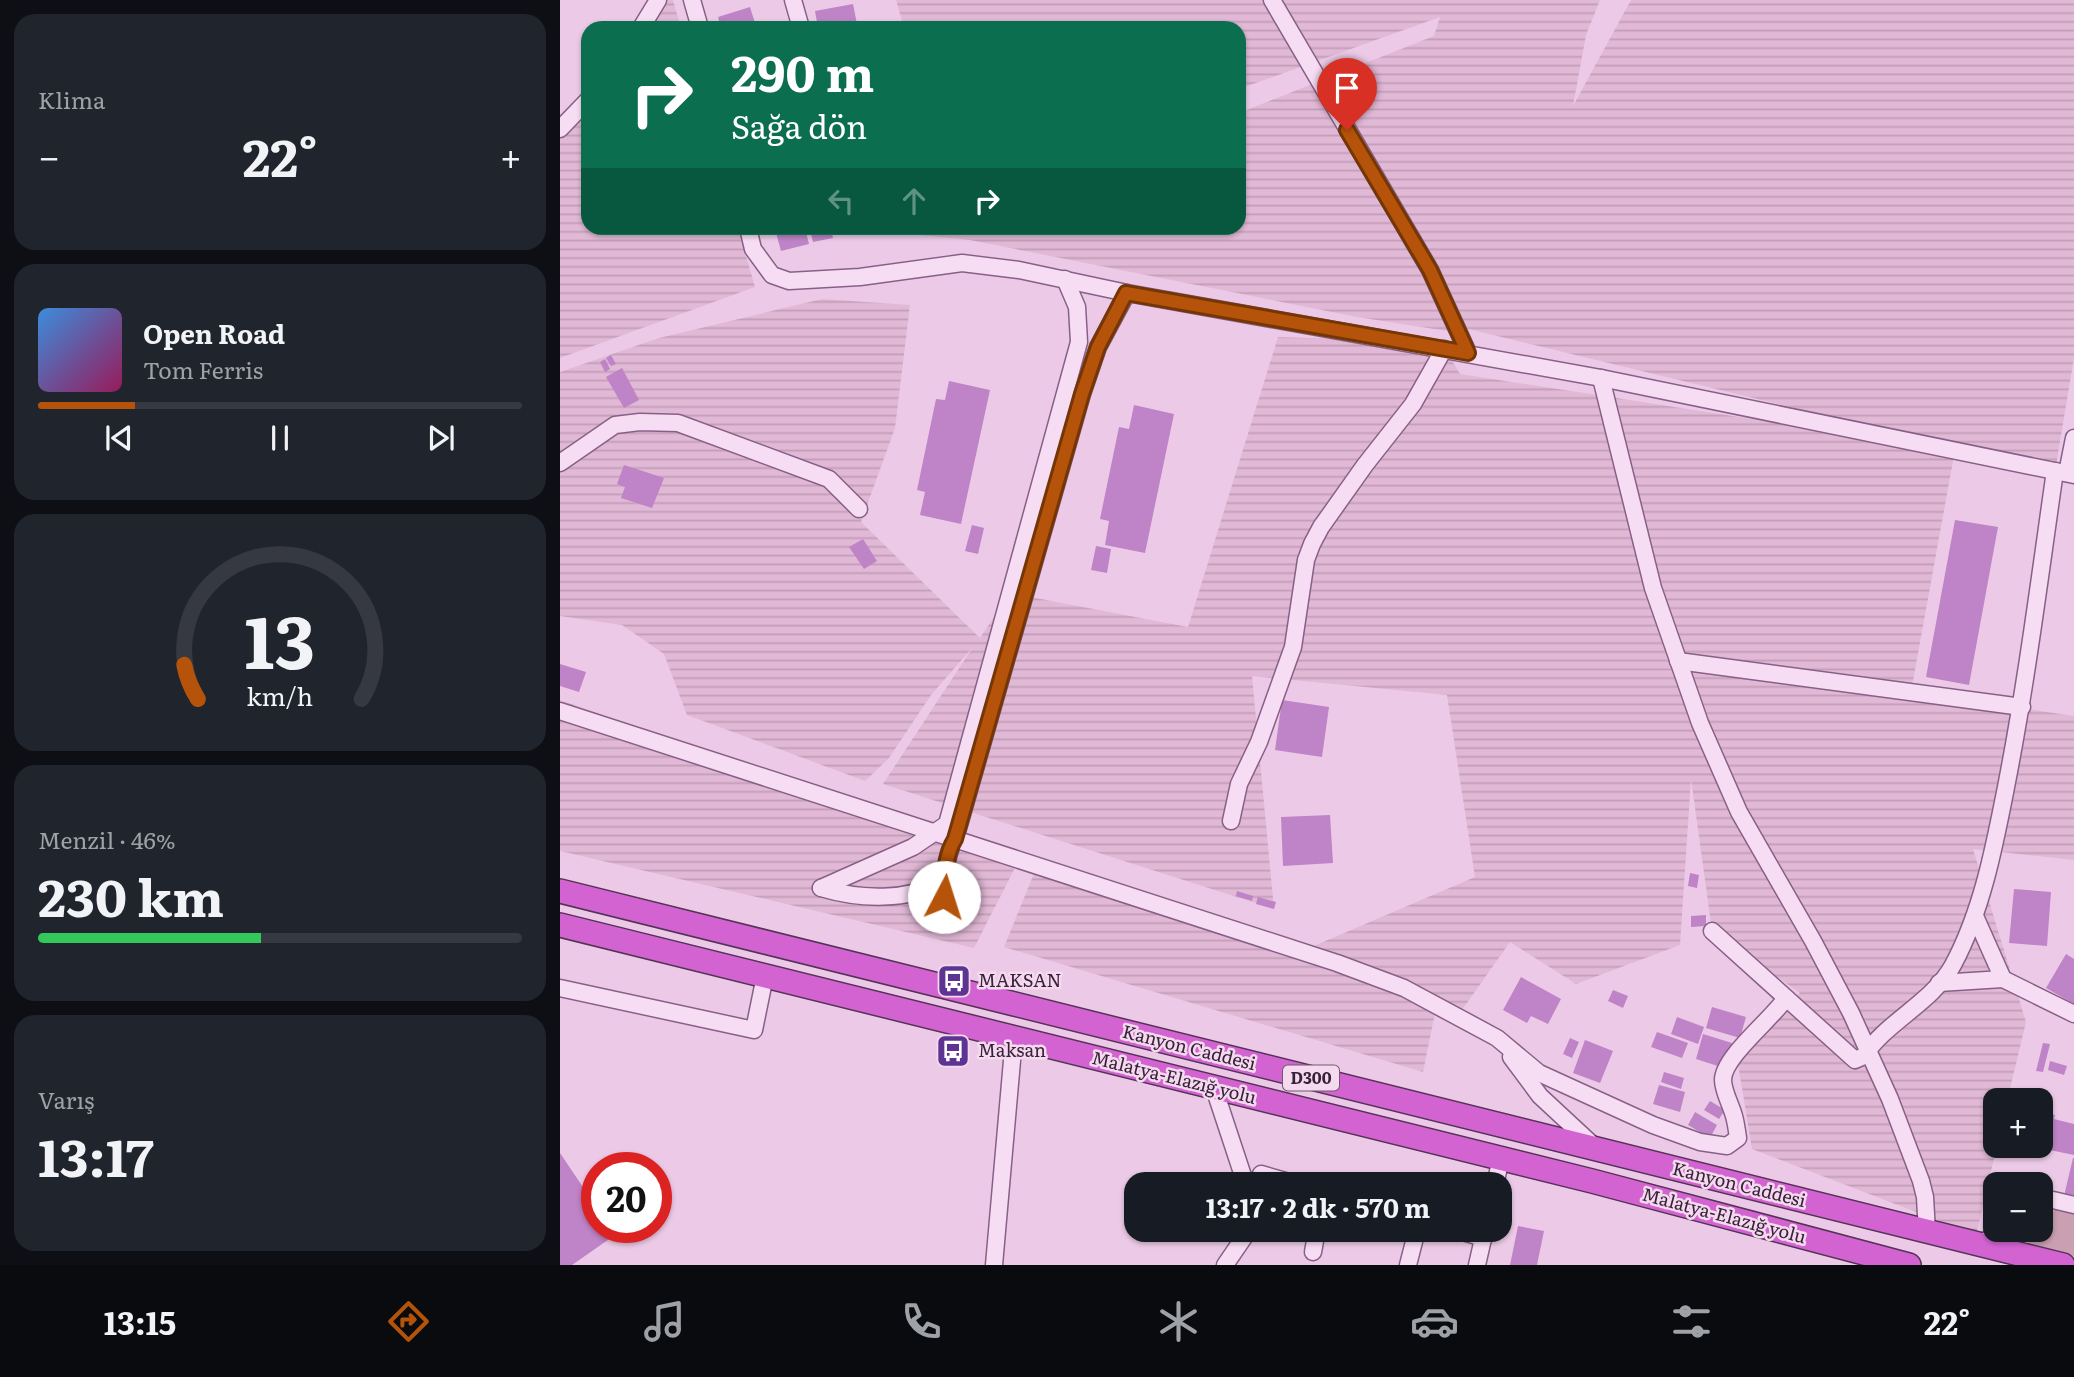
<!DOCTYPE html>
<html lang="tr">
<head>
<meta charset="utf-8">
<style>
	:root { --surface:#171b24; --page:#20242c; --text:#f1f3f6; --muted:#9ea1a6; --line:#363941; --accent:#b45309 }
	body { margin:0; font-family:Literata,serif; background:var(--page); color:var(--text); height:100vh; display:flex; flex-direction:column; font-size:26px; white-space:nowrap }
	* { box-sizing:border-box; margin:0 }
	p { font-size:23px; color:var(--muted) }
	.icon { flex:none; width:38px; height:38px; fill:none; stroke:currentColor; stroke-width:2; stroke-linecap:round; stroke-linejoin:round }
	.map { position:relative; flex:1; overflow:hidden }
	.details { display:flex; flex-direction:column; gap:14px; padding:14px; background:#0d0f14; width:560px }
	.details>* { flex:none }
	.top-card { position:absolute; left:21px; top:21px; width:665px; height:214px; border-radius:21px; box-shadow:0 2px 5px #0004; background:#0b6e4f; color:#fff; overflow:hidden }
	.buttons { position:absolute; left:1423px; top:1088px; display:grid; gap:14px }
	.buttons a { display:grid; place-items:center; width:70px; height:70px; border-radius:14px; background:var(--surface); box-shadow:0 2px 5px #0004; font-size:35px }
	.speed { position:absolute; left:21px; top:1152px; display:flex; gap:14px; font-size:35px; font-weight:700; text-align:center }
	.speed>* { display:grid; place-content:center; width:91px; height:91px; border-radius:50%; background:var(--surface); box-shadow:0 2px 5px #0004; line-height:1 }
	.speed .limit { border:10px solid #d22; background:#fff; color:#111 }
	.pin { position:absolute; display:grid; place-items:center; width:60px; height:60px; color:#fff; margin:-72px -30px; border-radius:50% 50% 50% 0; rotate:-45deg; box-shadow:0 0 7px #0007 }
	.pin .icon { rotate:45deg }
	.me { position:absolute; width:77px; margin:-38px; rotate:5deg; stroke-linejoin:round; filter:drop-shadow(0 0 5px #0008) }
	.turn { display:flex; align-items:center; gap:24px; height:147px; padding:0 35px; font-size:32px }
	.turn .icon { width:91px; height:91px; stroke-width:2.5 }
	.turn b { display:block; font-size:49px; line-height:60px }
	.lanes { display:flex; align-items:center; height:66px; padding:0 35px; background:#0003; justify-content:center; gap:35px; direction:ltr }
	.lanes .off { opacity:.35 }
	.big { font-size:52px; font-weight:700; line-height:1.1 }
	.details .widget { flex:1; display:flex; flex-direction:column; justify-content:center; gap:10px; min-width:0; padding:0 24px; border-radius:21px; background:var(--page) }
	.details .dial { align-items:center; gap:0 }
	.dial svg { height:182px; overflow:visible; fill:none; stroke:var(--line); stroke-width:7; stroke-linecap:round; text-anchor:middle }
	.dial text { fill:var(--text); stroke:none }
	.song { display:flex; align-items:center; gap:21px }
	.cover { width:84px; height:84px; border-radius:10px; background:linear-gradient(135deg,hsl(210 70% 55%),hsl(330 70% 35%)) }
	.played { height:7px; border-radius:4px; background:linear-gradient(90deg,var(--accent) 20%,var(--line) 20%) }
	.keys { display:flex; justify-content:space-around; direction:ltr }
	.heat { display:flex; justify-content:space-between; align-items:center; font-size:38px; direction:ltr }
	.charge { height:10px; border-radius:5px; background:linear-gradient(90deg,#34c759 46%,var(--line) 0) }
	.trip { position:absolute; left:564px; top:1172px; width:388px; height:70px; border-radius:21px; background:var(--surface); box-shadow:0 2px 5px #0004; font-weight:700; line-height:70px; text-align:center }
	.tabs { display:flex; height:112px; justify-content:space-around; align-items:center; background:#090b0e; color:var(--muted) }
	.tabs .icon { width:49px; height:49px }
	.tabs .on { color:var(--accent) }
	.tabs b { font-size:32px; color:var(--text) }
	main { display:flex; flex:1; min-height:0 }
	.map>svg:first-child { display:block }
	.farmland { fill:url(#farmland-rules) }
	.grass { fill:#ca9fb1 }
	.building { fill:#bf83c7 }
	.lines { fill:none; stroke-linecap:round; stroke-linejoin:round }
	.minor-casing { stroke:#876088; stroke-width:19 }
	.highway-casing { stroke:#533356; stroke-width:26 }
	.minor { stroke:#f7ddf3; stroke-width:16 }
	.highway { stroke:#d463d2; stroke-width:23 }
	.route-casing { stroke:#753606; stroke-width:18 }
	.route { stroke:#b45309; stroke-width:12 }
	.labels { text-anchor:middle; stroke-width:5; stroke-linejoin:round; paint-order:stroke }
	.shield { fill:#f4d9ef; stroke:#705970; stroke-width:2 }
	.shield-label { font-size:16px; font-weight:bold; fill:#382239 }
	.poi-label { font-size:18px; fill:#382239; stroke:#f4d9ef; text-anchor:start }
	.street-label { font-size:18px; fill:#382239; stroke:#f4d9ef }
</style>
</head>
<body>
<main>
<section class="details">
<div class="widget"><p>Klima</p>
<div class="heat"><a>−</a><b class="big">22°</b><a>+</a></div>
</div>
<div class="widget">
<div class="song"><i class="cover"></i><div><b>Open Road</b><p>Tom Ferris</p></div></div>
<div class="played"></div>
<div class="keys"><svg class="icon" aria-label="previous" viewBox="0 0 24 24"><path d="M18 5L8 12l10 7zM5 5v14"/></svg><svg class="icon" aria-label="pause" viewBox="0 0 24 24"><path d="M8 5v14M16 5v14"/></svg><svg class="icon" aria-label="next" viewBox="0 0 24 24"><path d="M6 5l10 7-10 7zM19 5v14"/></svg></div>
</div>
<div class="widget dial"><svg viewBox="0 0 100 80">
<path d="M14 69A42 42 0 1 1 86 69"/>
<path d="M14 69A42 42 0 0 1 8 54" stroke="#b45309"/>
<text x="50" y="56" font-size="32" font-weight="700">13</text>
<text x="50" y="72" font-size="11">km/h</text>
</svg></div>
<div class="widget"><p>Menzil · 46%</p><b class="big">230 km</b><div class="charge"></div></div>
<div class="widget"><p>Varış</p><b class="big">13:17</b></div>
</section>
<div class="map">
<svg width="1514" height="1265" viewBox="0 0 1514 1265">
	<defs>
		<pattern id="farmland-rules" width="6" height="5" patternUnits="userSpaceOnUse" patternTransform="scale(1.75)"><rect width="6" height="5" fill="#e1b8d5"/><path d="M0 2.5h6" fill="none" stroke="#c29eb8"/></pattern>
	</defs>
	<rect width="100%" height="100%" fill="#eccae7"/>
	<g class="farmland">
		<polygon points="92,0 113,0 121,28 71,28"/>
		<polygon points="336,0 1040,0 1026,35 1013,106 1071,0 1514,0 1514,358 1495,471 896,326 900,317 887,331 797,317 410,240 349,234 367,228 679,228 679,113 874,36 880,17 679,89 679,28 344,28"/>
		<polygon points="28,84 28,228 178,228 195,287 0,358 0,121"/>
		<polygon points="262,299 350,305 335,428 301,522 420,638 450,593 628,627 718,337 881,342 900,374 1395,450 1351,692 1514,716 1514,860 1413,849 1466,1022 1447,1101 1435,1101 1437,1146 1416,1235 1192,1149 1176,1052 1240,993 1152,931 1131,779 1120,945 1016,984 950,942 897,1017 875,1013 863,1072 444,947 475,871 742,951 915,877 887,695 692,676 714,909 323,784 413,647 371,695 329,758 305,781 127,715 104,654 62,625 0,616 0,372 99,338"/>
		<polygon points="0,700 375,833 459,860 414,948 0,851"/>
	</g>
	<polygon class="grass" points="1495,1209 1514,1214 1514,1257 1466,1245 1478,1230 1480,1230 1481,1227"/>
	<g class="building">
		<polygon points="293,4 297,24 258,28 255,11"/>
		<polygon points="190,7 196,26 161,28 158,17"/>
		<polygon points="220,228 245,228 249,244 221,251 215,229"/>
		<polygon points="271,229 273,238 253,242 251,234"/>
		<polygon points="51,355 56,364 51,366 46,358"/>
		<polygon points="45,359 50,369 45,372 40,362"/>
		<polygon points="62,368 79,400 64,408 46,377"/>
		<polygon points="389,381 430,390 401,524 360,515 365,492 357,490 376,399 385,400"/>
		<polygon points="574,405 614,414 585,553 545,545 549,521 540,519 559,427 569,429"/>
		<polygon points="64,465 104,478 92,508 61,498 65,487 57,484"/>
		<polygon points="1395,520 1438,527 1409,685 1366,677"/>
		<polygon points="412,525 424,528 418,554 405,551"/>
		<polygon points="303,539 317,561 304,569 289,547"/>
		<polygon points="536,546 551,549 547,573 531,570"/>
		<polygon points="0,664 26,672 19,692 0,686"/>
		<polygon points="722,700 769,707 762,757 715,750"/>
		<polygon points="770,815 773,863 723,866 721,817"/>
		<polygon points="1130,873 1139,875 1137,888 1128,886"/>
		<polygon points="1454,889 1491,892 1487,946 1449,943"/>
		<polygon points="677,891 693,896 692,901 676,896"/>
		<polygon points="698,897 716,902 714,909 696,904"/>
		<polygon points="1146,915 1146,926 1131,927 1131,916"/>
		<polygon points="1506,954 1514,959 1514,1004 1486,988"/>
		<polygon points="961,977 1001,999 988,1024 971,1016 967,1023 943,1010"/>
		<polygon points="1053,990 1068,996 1063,1008 1048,1001"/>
		<polygon points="1152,1007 1186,1017 1180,1038 1146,1028"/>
		<polygon points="1117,1017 1144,1027 1138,1044 1111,1034"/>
		<polygon points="1097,1032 1128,1043 1122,1058 1091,1047"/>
		<polygon points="1143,1034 1172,1043 1164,1068 1136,1059"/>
		<polygon points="1010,1038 1019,1042 1012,1058 1003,1054"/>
		<polygon points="1025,1040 1053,1051 1040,1083 1013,1073"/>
		<polygon points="1483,1043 1490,1044 1483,1072 1476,1071"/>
		<polygon points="1490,1061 1507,1066 1504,1075 1488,1070"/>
		<polygon points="1104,1072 1124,1078 1121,1089 1101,1082"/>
		<polygon points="1099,1085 1125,1092 1120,1112 1093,1104"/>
		<polygon points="1150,1101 1165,1110 1159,1119 1144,1110"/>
		<polygon points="1480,1111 1495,1115 1494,1119 1514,1124 1514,1155 1480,1148"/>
		<polygon points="1135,1112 1157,1125 1150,1138 1128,1125"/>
		<polygon points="0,1153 37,1208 37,1227 49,1227 55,1235 12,1265 0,1265"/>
		<polygon points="1513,1158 1514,1158 1514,1199 1504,1196"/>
		<polygon points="958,1226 984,1231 977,1265 950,1265"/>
	</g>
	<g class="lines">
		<defs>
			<g id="minor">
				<polyline points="132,0 140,28"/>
				<polyline points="233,0 241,28"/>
				<polyline points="712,0 870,270 908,353"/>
				<polyline points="81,28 98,0"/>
				<polyline points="0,129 28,100"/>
				<polyline points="188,228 193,249 212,275 229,281 300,277 402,263 459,270 567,293 1041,378 1514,475"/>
				<polyline points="1041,378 1093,588 1140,723 1179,812 1253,941 1291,1013 1330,1099 1361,1181 1365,1197 1367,1233"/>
				<polyline points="0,463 55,425 80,422 118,423 269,479 299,509"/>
				<polyline points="1507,473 1514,438"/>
				<polyline points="1118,661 1462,707"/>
				<path d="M0 711 777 963 844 988 937 1038 979 1073 1093 1125 1140 1142 1167 1146 1178 1138C1177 1131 1176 1123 1174 1116 1171 1105 1163 1091 1163 1080 1163 1057 1212 1019 1226 998"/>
				<polyline points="671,821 679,784 699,742 733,647 746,560 752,544 761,527 805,465 853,404 884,349"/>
				<polyline points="261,888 353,847 387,824 519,342 517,307 505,279"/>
				<path d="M261 888C301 900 347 901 384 882"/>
				<path d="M385 911C384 888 383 860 395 839L522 394 538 347 567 293"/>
				<path d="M1152 931 1295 1060 1304 1056C1327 1021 1372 1003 1393 965 1423 909 1435 843 1447 782 1467 679 1480 575 1495 471"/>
				<polyline points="1443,979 1514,1014"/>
				<polyline points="1379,983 1443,979 1415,916"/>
				<polyline points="0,988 194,1030 205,976"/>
				<polyline points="951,1057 980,1096 1036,1148"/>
				<polyline points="654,1088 686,1185"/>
				<polyline points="701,1174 739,1185"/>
				<polyline points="935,1185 941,1158"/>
				<polyline points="1480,1201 1493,1200 1514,1205"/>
				<polyline points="896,1230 924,1238"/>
				<polyline points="1419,1246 1440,1230"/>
				<polyline points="753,1252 757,1230"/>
				<polyline points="434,1265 454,1038"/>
				<polyline points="665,1265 689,1230"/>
				<polyline points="848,1265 857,1230"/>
				<polyline points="917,1265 925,1230"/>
			</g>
			<g id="highway">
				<polyline points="0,891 1503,1265"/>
				<polyline points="0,925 1032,1181 1349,1265"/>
			</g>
		</defs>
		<use href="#minor" class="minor-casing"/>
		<use href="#highway" class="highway-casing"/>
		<use href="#minor" class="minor"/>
		<use href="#highway" class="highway"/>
	</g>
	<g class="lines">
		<defs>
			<path id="route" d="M384 897C384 878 385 855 395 839L522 394 538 347 566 293 908 353 870 270 787 130"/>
		</defs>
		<use href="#route" class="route-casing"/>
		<use href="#route" class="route"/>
	</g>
	<defs>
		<symbol id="bus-square" viewBox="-11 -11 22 22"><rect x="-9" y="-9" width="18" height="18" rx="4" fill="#5e3493" stroke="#f4d9ef"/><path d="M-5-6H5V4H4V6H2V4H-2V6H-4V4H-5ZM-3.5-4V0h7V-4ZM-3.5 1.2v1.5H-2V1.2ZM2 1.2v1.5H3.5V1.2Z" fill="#fff"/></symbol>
	</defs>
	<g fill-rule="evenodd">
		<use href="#bus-square" x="375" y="962" width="38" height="38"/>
		<use href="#bus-square" x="374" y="1032" width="38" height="38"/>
	</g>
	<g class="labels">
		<rect class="shield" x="723" y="1065.5" width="56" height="25" rx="5"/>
		<g class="shield-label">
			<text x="751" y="1084">D300</text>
		</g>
		<g class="poi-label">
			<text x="418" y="987">MAKSAN</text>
			<text x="418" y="1057">Maksan</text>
		</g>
		<g class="street-label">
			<text transform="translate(629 1048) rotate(14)" y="6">Kanyon Caddesi</text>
			<text transform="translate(614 1078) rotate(14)" y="6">Malatya-Elazığ yolu</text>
			<text transform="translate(1179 1185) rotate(14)" y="6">Kanyon Caddesi</text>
			<text transform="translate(1164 1216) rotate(15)" y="6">Malatya-Elazığ yolu</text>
		</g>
	</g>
</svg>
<div class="buttons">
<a>+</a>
<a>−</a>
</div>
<div class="speed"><div class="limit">20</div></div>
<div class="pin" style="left:787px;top:130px;background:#d93025"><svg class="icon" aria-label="arrive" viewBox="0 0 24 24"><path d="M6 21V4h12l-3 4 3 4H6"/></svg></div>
<svg class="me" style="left:384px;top:897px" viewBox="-20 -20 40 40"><circle r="19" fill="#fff"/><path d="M0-13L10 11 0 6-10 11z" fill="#b45309"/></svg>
<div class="trip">13:17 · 2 dk · 570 m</div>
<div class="top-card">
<div class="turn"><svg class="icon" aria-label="right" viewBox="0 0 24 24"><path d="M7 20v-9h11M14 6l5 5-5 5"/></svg><div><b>290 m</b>Sağa dön</div></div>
<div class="lanes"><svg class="icon off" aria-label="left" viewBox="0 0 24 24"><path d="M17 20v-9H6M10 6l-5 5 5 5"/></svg><svg class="icon off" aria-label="ahead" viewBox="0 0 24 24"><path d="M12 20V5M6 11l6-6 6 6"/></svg><svg class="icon" aria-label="right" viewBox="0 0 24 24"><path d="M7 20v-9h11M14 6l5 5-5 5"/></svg></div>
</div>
</div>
</main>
<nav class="tabs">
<b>13:15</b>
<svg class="icon on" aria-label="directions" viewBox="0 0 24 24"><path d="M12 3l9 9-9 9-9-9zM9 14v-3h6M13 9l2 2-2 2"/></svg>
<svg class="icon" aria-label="music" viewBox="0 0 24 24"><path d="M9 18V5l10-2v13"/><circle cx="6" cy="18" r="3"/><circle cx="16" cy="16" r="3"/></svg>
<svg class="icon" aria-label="phone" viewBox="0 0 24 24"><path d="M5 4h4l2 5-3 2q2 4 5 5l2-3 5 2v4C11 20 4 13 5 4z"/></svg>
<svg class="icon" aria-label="climate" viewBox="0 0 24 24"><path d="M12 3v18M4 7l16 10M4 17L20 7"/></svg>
<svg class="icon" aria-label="car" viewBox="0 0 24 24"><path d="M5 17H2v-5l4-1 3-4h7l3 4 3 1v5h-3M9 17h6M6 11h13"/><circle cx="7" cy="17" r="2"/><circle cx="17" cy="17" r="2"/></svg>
<svg class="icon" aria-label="filters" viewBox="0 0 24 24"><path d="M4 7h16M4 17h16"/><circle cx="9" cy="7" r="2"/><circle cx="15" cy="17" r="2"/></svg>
<b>22°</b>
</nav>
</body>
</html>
